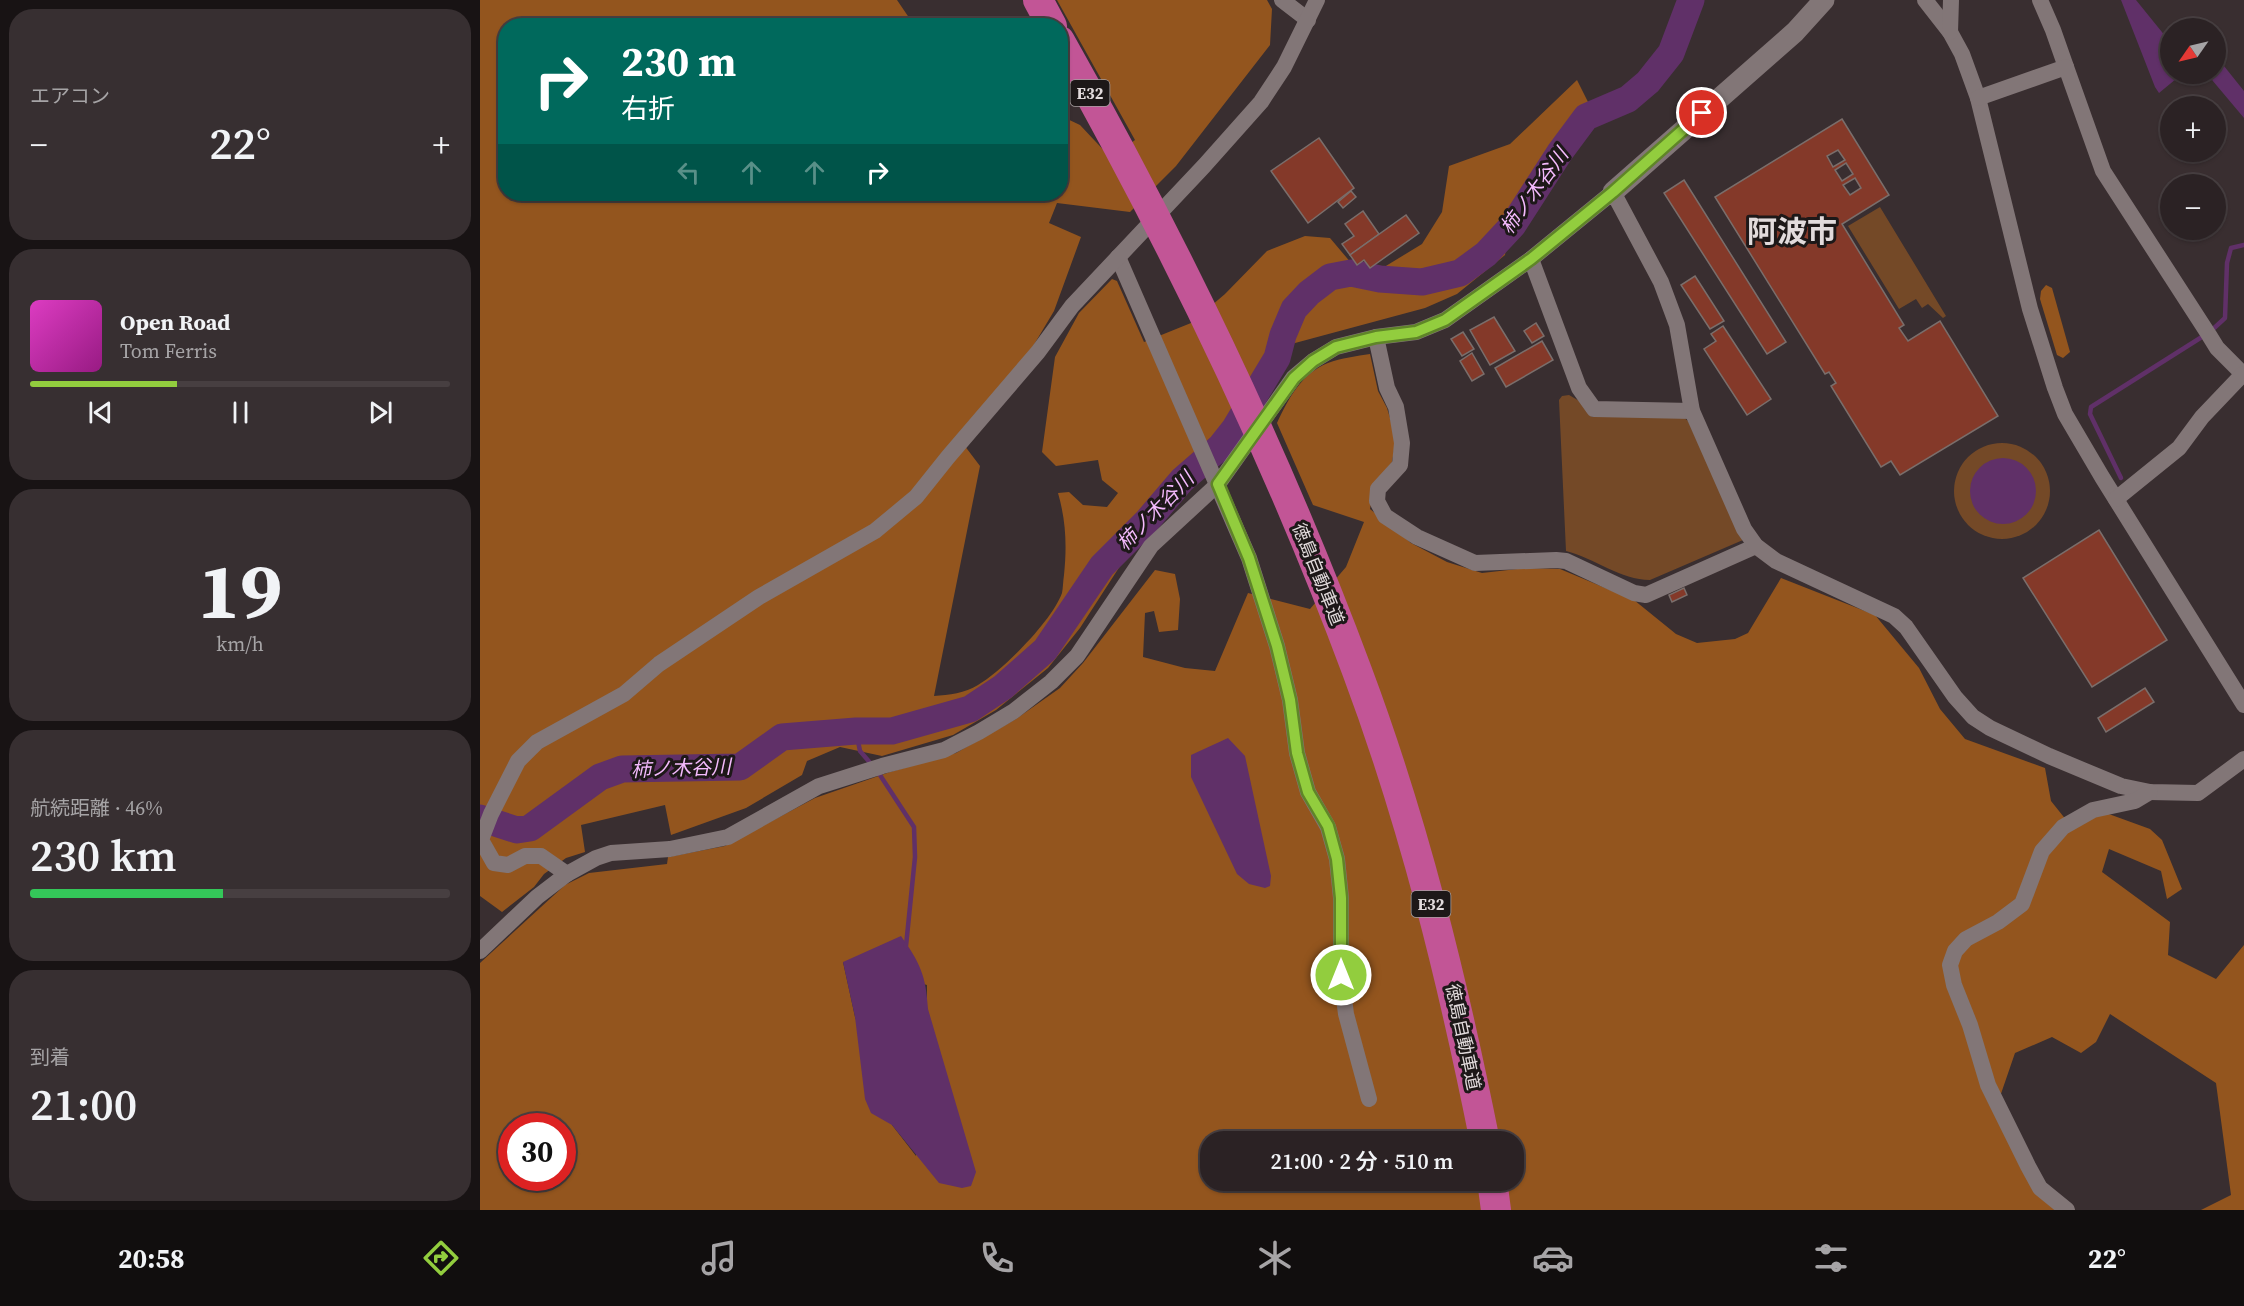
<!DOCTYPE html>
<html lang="ja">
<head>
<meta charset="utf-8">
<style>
	:root { --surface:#2b2224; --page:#372f31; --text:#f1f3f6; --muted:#a6a4a6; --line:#473f41; --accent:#92cd3e }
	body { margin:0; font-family:"Source Serif 4","Noto Sans JP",serif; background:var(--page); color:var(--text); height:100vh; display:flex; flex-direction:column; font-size:22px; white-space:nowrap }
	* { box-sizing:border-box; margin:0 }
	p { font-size:20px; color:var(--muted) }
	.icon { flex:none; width:33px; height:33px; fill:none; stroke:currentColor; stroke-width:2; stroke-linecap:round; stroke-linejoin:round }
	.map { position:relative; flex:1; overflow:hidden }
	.details { display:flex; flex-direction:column; gap:9px; padding:9px; background:#181314; width:480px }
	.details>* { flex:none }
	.banner { position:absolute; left:18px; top:18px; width:570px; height:183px; border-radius:24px; box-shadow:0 2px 4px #0004,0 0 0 2px var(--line); background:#00695c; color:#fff; overflow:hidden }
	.needle { width:39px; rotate:236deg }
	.tools { position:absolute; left:1680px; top:18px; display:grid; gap:12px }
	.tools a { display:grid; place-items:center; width:66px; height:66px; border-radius:50%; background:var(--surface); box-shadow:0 2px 4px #0004,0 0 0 2px var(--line); font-size:30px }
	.speed { position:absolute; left:18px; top:1113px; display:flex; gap:12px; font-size:30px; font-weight:700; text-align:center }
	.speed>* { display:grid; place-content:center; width:78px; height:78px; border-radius:50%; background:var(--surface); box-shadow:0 2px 4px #0004,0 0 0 2px var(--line); line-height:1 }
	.speed .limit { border:9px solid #d22; background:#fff; color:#111 }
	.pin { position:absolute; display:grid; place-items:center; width:51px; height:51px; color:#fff; margin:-26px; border:3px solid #fff; border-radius:50%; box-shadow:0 2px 6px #0007 }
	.me { position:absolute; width:66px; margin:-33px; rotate:0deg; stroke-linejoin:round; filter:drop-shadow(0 0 4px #0008) }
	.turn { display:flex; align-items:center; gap:21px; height:126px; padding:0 24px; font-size:27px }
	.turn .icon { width:78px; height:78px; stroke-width:2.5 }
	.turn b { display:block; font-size:42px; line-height:51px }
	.lanes { display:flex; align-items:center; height:57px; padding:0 24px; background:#0003; justify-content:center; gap:30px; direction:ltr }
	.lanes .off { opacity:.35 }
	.big { font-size:45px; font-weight:600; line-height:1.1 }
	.details .tile { flex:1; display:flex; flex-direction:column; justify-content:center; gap:9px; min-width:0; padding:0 21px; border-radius:24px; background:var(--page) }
	.details .dial { align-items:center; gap:0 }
	.dial b { font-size:78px; line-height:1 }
	.song { display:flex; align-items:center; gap:18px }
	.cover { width:72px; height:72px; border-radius:9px; background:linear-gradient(135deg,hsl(310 70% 55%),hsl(310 70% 35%)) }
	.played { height:6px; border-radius:3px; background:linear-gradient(90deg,var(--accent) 35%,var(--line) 35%) }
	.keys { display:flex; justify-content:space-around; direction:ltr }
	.heat { display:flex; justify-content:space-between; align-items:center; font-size:33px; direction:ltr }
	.charge { height:9px; border-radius:4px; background:linear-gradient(90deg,#34c759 46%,var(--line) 0) }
	.trip { position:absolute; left:720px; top:1131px; width:324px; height:60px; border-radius:24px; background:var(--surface); box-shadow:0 2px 4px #0004,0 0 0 2px var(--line); font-weight:600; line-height:60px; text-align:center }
	.tabs { display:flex; height:96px; justify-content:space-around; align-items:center; background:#110e0e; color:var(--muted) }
	.tabs .icon { width:42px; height:42px }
	.tabs .selected { color:var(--accent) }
	.tabs b { font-size:27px; color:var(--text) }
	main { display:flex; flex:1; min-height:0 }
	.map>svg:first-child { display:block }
	.green { fill:#744927 }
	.forest { fill:#93551e; fill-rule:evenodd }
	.water { fill:#603068 }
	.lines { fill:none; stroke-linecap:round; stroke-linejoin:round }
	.stream { stroke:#603068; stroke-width:4.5 }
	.river { stroke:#603068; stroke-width:27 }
	.building { fill:#843929; stroke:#7a6e6b; stroke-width:1.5; fill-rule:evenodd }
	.minor { stroke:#827677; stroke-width:16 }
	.tertiary { stroke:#827677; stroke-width:21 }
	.motorway { stroke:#c25596; stroke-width:30 }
	.route-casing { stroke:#5f8528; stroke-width:15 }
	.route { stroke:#92cd3e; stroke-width:10 }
	.labels { text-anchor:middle; stroke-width:6; stroke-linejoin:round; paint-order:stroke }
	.shield { fill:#1d1818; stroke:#a7a0a1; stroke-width:1.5 }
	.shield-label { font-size:16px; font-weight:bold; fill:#e2dbdc }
	.street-label { font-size:18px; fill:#e2dbdc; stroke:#1d1818 }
	.water-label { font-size:20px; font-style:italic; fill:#f4bafd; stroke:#1d1818 }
	.town-label { font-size:30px; font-weight:bold; fill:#e2dbdc; stroke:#1d1818 }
</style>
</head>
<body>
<main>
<section class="details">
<div class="tile"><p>エアコン</p>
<div class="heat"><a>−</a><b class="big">22°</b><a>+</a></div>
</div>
<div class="tile">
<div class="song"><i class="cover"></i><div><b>Open Road</b><p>Tom Ferris</p></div></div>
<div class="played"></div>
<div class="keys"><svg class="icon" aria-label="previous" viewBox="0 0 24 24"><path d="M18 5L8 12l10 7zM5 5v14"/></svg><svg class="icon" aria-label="pause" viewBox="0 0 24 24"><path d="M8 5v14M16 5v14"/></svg><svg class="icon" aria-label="next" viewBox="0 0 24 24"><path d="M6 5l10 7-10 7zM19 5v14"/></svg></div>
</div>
<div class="tile dial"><b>19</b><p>km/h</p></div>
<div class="tile"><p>航続距離 · 46%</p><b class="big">230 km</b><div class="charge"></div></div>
<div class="tile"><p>到着</p><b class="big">21:00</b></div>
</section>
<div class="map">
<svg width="1764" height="1210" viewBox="0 0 1764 1210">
	<rect width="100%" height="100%" fill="#392e30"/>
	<g class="green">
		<polygon points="1400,207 1466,316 1463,318 1448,304 1442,308 1436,299 1419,309 1368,226"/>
		<path d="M1089 395 1101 402 1112 417 1194 414 1202 416 1208 421 1263 540 1170 580C1141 580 1114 558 1086 551L1079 400 1082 396Z"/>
		<circle cx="1522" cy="491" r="48"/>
	</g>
	<g class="forest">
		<path d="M0 0H417L434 25 26 26V194H580L581 116 600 125 631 158 655 140 577 0H787L792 9 790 45 696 166 650 212 577 203 569 223 601 237 574 311 546 358 478 437 500 466 454 696C469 695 485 693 498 685 523 670 572 621 582 593 583 588 583 581 584 575 587 546 586 521 578 493L589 492 603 505 627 507 638 493 622 480 618 460 576 466 562 452 575 357 599 313 632 279 637 281 664 342 711 323 745 294 787 251 825 236 850 238 872 264 883 270 896 272 942 244 962 212 969 166 1030 144 1097 80 1109 104 1031 216 1025 255 977 294 945 308 789 350 750 424 682 493 642 563 600 628 568 668 516 710 473 735 402 756 360 747 327 761 322 775 266 808 191 835 185 805 101 825 105 852 86 858 64 874 54 887 22 912 0 896Z"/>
		<polygon points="1566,285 1572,288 1590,352 1583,358 1577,355 1560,299 1561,291"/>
		<path d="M890 354 898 391 907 408 916 438 912 462 894 485 890 509 931 543 967 562 1002 573 1046 568 1080 569 1154 600 1196 634 1217 643 1255 639 1268 633 1301 578 1395 615 1439 668 1460 709 1485 739 1565 768 1571 801 1587 821 1626 813 1670 829 1682 840 1702 889 1687 899 1681 871 1629 849 1622 872 1690 922 1688 955 1736 979 1764 945V1210H1721L1751 1195 1736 1083 1630 1014 1616 1042 1601 1053 1572 1037 1535 1053 1514 1114 1575 1210H0V963L85 885 109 873 187 864 188 857 245 846 335 798 410 772 476 753 536 719 580 688 603 663 675 570 695 574 700 599 698 630 679 632 674 611 665 613 663 657 705 668 735 671 768 593 830 609 866 567 884 522 833 505 797 423C808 399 822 373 848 363 861 358 877 356 890 354ZM363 962 447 985V1008L436 1156 412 1125 375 1017ZM32 1126H82V1178H32ZM730 1142H1034V1180H730Z"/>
	</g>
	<g class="water">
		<polygon points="1641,0 1656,0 1690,42 1690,74 1702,74 1679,93 1675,87"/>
		<polygon points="1736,56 1764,91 1764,118 1727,74 1736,74"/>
		<circle cx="1523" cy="491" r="33"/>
		<polygon points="748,738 765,756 791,876 790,886 785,888 769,884 757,874 711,777 711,755"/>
		<path d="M421 936C440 963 446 975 448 1009L496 1172 491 1186 482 1188 459 1183 412 1125 391 1113 385 1099 375 1017 363 962Z"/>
	</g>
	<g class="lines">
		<g class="stream">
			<polyline points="1732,330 1745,318 1747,263 1751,248 1764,245"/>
			<polyline points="1641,478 1610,414 1611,407 1725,335"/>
			<polyline points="376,731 380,751 392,765"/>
			<polyline points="398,772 434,827 435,857 426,946"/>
		</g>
		<polyline class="river" points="0,818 37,830 50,828 120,777 142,769 260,767 302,737 376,731 412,731 490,709 523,687 565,650 622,566 667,521 702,480 740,447 755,428 797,358 803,335 814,309 829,293 850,277 871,273 900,279 942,282 980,273 1006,254 1033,225 1080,152 1106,117 1148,99 1168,82 1191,53 1211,0"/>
	</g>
	<g class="building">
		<path d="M1362 119 1409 195 1362 224 1424 325 1419 328 1428 341 1460 321 1518 416 1420 475 1411 461 1401 467 1351 386 1356 383 1349 372 1345 374 1235 197ZM1358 150 1365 160 1353 167 1347 156ZM1366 163 1373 174 1362 181 1355 170ZM1375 178 1381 188 1370 195 1363 185Z"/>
		<polygon points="839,138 874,188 828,223 791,171"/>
		<polygon points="1204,180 1306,342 1287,354 1184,193"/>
		<polygon points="871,191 876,197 863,208 858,202"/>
		<polygon points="883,211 899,234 870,255 862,244 874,236 865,224"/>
		<polygon points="926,215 939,233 890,268 884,260 877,265 870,255"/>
		<polygon points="1215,276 1244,321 1230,329 1201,285"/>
		<polygon points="1014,317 1035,351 1010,365 990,330"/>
		<polygon points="1056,323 1064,336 1052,343 1044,331"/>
		<polygon points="1243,326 1291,399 1267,415 1224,349 1236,341 1231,334"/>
		<polygon points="983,332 994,349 982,356 971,339"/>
		<polygon points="1062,341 1073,360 1026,387 1015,368"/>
		<polygon points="992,353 1004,374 992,381 980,361"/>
		<polygon points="1619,530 1687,640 1612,687 1543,578"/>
		<polygon points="1204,588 1207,595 1192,602 1189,595"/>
		<polygon points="1665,688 1674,702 1626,732 1618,718"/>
	</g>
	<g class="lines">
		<g class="minor">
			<polyline points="802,0 828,20"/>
			<polyline points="1445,0 1470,32 1482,54 1498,98 1550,309 1575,388 1585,414 1622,477 1764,705"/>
			<polyline points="1560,0 1573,30 1586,67"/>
			<polyline points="1470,32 1471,0"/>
			<polyline points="1498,98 1586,67 1623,171 1729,335 1737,348 1764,375"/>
			<polyline points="638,257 769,558 797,646 810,700 817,753 828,792 848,827 857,859 861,898 861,975 866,1014 889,1099"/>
			<polyline points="1051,259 1099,388 1114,409 1212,411"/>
			<polyline points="896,337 907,388 916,407 922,443 920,465 898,489 897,501 905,516 937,537 995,563 1076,560 1086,561 1154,593 1166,595 1276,546"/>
			<polyline points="1636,499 1699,448 1722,417 1763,374"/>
			<polyline points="87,874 61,856 45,856 28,865 14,863 1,840 11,814 38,761 57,742 144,694 179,664 279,597 395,531 436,497 468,457 558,352 592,306 724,166 781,102 804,67 837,0"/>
			<polyline points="0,951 57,897 87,874 116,858 131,853 190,849 248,837 339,786 402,766 464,750 499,732 534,711 571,682 597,656 671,546 738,484 814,377 833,361 856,347 896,337 936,332 965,320 1051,259 1133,192 1181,282 1197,325 1212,411 1264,529 1276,546 1296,561 1414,616 1426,627 1475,697 1493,717 1510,728 1569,756 1641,786 1670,792 1718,793 1764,759"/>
			<polyline points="1587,1210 1560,1188 1548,1166 1508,1085 1490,1025 1474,985 1470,965 1475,951 1486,939 1518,922 1542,904 1562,851 1583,827 1613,810 1655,801 1670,792"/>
		</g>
		<polyline class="tertiary" points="1133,192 1315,32 1344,0"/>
		<g class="motorway">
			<polyline points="558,0 572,26"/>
			<path d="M580 41C694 243 796 453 877 671 934 823 973 982 1005 1142"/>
			<polyline points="1012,1180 1016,1210"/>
		</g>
	</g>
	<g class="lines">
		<defs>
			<polyline id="route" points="861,975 861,898 857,859 848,826 828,792 817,753 810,700 797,646 769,558 738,484 814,378 833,361 856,347 896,337 936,332 965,320 1051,259 1133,192 1222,113"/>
		</defs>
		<use href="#route" class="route-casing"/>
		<use href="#route" class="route"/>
	</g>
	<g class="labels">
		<g class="shield">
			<rect x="590.5" y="80" width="39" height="26" rx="4.5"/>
			<rect x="931.5" y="891" width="39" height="26" rx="4.5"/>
		</g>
		<g class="shield-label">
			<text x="610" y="99">E32</text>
			<text x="951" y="910">E32</text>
		</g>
		<g class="street-label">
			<text transform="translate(838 574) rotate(68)" y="6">徳島自動車道</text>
			<text transform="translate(983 1037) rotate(78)" y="6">徳島自動車道</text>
		</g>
		<g class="water-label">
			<text transform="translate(1054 191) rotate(-54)" y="7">柿ノ木谷川</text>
			<text transform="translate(675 511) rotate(-46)" y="7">柿ノ木谷川</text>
			<text transform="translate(201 768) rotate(-2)" y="7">柿ノ木谷川</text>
		</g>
		<g class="town-label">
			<text x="1312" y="242">阿波市</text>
		</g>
	</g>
</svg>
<div class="tools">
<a><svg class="needle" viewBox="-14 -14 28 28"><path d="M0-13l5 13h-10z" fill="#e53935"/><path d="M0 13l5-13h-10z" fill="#a6a4a6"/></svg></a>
<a>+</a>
<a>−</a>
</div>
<div class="speed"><div class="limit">30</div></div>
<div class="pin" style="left:1222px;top:113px;background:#d93025"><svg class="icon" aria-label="arrive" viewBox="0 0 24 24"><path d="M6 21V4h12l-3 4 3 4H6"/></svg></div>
<svg class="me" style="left:861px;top:975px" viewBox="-20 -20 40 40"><circle r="17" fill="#92cd3e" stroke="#fff" stroke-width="3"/><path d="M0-11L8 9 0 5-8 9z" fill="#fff"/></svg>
<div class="trip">21:00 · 2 分 · 510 m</div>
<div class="banner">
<div class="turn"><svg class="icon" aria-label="right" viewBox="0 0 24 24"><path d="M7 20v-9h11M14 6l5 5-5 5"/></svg><div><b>230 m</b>右折</div></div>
<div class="lanes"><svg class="icon off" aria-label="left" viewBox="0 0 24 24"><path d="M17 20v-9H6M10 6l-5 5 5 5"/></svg><svg class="icon off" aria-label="ahead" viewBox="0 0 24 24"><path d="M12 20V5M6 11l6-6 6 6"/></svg><svg class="icon off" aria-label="ahead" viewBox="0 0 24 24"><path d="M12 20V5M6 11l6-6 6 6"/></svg><svg class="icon" aria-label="right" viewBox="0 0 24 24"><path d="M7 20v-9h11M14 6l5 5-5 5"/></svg></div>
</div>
</div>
</main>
<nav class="tabs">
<b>20:58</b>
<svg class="icon selected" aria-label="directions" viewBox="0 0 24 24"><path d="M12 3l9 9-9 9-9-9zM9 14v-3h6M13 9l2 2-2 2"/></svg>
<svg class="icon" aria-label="music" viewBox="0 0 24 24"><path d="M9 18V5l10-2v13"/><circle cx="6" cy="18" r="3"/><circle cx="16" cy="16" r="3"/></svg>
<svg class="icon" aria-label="phone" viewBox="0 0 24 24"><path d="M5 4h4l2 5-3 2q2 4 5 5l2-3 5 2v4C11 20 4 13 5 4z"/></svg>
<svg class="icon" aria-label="climate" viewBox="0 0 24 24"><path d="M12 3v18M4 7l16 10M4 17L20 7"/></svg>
<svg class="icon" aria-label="car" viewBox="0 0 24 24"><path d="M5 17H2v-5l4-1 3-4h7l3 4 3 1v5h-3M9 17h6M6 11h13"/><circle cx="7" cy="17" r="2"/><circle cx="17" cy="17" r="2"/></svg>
<svg class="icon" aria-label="filters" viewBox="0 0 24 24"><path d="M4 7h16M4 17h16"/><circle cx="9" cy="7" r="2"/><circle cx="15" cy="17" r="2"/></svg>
<b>22°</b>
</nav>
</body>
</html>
